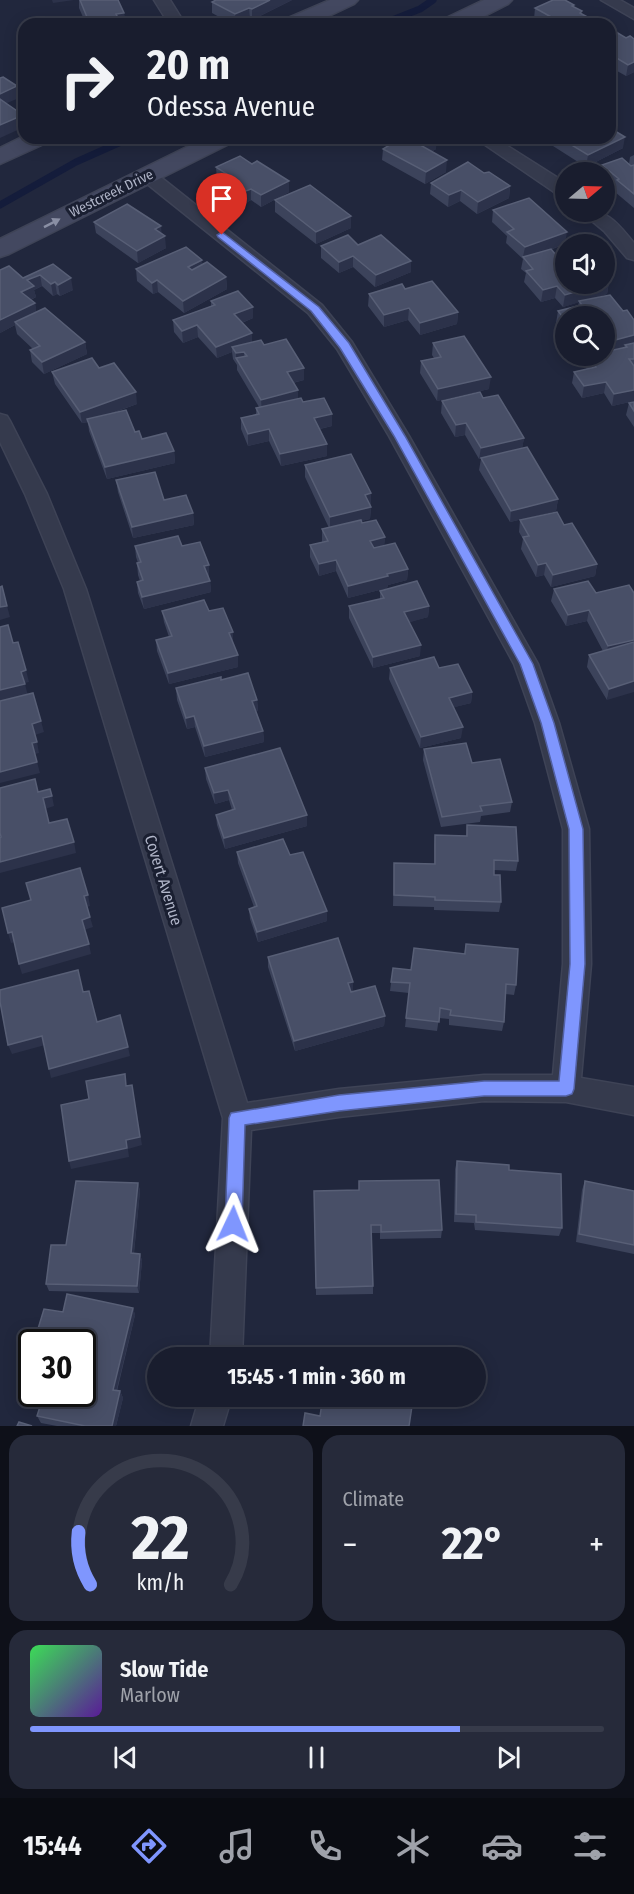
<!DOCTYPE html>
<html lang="en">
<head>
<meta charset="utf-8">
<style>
	:root { --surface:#191d2e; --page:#262a3a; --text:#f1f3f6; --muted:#9fa2aa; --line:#373b4a; --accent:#7f96fe }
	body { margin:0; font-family:"Fira Sans Condensed",sans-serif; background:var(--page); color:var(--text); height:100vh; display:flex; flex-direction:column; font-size:22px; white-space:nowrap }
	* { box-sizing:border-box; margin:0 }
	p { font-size:20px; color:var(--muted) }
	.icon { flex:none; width:33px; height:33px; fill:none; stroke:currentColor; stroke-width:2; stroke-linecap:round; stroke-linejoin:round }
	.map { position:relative; height:1426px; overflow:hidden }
	.side { display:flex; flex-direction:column; gap:9px; padding:9px; background:#0e1019; flex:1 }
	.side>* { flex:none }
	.banner { position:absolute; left:18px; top:18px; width:598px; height:126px; border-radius:18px; box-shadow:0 3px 15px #0003,0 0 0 2px var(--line); background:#191d2e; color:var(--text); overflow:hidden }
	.needle { width:39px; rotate:71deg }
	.buttons { position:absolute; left:555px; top:162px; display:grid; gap:12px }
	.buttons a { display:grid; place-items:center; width:60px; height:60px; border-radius:50%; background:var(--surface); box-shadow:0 3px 15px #0003,0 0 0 2px var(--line); font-size:30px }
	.speed { position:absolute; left:18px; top:1329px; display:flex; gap:12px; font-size:30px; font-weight:700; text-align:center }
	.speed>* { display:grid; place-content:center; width:78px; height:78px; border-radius:50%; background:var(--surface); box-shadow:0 3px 15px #0003,0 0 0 2px var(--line); line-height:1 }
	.speed .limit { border:3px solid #111; border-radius:9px; background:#fff; color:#111 }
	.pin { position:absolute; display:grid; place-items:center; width:51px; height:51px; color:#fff; margin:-62px -26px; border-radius:50% 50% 50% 0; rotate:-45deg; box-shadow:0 0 6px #0007 }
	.pin .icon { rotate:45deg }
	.me { position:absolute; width:66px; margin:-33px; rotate:2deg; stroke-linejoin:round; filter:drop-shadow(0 0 4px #0008) }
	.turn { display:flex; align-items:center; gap:21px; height:126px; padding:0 30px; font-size:27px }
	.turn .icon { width:78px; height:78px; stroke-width:2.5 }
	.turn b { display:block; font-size:42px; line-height:51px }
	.big { font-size:45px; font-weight:700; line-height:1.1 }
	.side .widget { flex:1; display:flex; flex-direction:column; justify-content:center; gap:9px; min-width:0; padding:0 21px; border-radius:18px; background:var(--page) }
	.side .dial { align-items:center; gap:0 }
	.dial svg { height:156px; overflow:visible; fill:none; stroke:var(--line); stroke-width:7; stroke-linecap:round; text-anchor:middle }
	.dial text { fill:var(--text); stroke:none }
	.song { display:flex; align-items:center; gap:18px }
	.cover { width:72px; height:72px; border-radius:9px; background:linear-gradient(135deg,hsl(130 70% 55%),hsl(270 70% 35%)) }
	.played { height:6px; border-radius:3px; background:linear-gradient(90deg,var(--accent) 75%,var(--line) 75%) }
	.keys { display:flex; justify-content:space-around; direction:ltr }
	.heat { display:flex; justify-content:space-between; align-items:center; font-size:33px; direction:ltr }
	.side .tiles { flex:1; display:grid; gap:9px; grid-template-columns:1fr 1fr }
	.widget:last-child { grid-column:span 2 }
	.trip { position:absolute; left:147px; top:1347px; width:339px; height:60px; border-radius:30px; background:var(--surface); box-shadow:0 3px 15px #0003,0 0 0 2px var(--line); font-weight:700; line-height:60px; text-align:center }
	.tab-bar { display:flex; height:96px; justify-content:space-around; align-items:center; background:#0a0c12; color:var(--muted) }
	.tab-bar .icon { width:42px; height:42px }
	.tab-bar .active { color:var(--accent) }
	.tab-bar b { font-size:27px; color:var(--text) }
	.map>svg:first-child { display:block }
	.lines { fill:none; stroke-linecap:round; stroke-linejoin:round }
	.stream { stroke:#141c3b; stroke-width:7 }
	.street-casing { stroke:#3e4356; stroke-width:3 }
	.secondary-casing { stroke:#3e4356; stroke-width:3 }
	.path { stroke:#3c4e56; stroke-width:3; stroke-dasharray:3 3; stroke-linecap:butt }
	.street { fill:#353a4d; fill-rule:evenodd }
	.secondary { fill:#434860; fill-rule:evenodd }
	.wall { fill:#3c435b }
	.shaded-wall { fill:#2c324a }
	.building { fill:#484f67; stroke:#585f76; stroke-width:1.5 }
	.oneway { fill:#8a8fa4 }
	.route { fill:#7f96fe; stroke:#5362a5; stroke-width:1.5 }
	.labels { text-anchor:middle; stroke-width:6; stroke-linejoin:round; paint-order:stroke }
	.far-street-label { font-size:14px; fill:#b0b5c8; stroke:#1a1f31 }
	.street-label { font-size:16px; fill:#b0b5c8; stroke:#1a1f31 }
</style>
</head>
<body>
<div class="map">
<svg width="634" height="1426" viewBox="0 0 634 1426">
	<rect width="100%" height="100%" fill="#21273d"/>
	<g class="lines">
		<g class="stream">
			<polyline points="382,24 420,9 433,0"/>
			<polyline points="0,205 76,162 130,138"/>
		</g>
		<defs>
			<g id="street">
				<polygon points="154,0 170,0 185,24 169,24"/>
				<polygon points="601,0 620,0 634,8 634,19"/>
				<polygon points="475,138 495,138 566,183 566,197 560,196"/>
				<polygon points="147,170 153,171 322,305 352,342 409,436 538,664 559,723 589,829 591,964 581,1078 634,1087 634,1115 566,1102 484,1101 339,1117 251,1130 242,1358 210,1358 223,1118 64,589 25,494 0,442 0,414 7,416 10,421 47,494 86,589 247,1103 339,1089 484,1075 553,1075 563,964 563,829 535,723 514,664 389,436 337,349 308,313 141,179 138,175 141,171"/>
				<path d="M581 212C609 209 617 223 634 243V260L627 258 604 231Z"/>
				<polygon points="200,1396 232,1396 223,1426 191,1426"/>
			</g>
			<g id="secondary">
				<polygon points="330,0 358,0 354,4 312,24 283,24 286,19"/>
				<polygon points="484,0 512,0 508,4 469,24 441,24 444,19"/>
				<polygon points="24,136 24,138 50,138 46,143 0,164 0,148"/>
				<polygon points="205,138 235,138 231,143 9,254 0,257 0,239"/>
			</g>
		</defs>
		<use href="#street" class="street-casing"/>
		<use href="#secondary" class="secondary-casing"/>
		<polyline class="path" points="62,144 74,138"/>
		<use href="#street" class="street"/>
		<use href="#secondary" class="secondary"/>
	</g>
	<g class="wall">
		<polygon points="79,0 118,0 124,13 125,24 86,24 79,8"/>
		<polygon points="292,0 252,20 250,19 239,24 232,24 212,13 212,2"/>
		<polygon points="574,5 574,7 582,14 591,19 591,24 543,24 534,19 535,8"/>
		<polygon points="610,34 634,39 634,72 626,76 610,67"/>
		<polygon points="362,138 378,138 369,142"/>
		<polygon points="542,138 610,138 623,148 586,167 542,139"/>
		<polygon points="383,149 436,149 431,152 446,172 425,184 382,160"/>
		<polygon points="634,155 634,208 615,192 615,189 604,181 604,172 601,172 602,165 629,164 630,157"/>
		<polygon points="252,164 289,181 289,192 261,207 251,200 246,203 225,189 225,184 217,179 216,167"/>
		<polygon points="484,173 510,186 509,198 477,214 460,201 448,207 430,194 431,183"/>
		<polygon points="275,200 351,216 351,228 316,244 275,212"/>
		<polygon points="493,210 565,244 550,250 561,261 609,282 607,294 590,299 623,311 634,320 634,401 612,406 604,393 582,398 572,383 574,372 587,369 586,368 588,356 604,356 604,316 566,316 566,336 556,323 558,311 578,306 579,302 563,307 555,298 541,302 524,282 526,273 521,269 523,259 506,243 507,236 492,222"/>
		<polygon points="94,222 161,226 161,233 166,248 138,263 96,233"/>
		<polygon points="358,245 411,261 411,272 375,287 353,267 339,273 321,258 321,246"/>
		<polygon points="53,264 73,290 60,296 57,294 53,296 42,286 34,290 36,297 31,300 35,303 36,312 85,342 87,354 44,374 32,362 30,350 33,349 17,334 15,325 0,333 23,278"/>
		<polygon points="202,264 226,277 227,289 184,313 158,292 153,294 137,281 136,269"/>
		<polygon points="405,289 458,312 457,324 420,335 408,320 384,327 368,306 369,294"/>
		<polygon points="211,301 253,318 242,323 252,333 252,342 264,345 304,368 304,380 293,383 298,398 332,426 320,429 327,444 327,456 281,466 269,441 248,446 241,429 241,418 256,414 256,408 259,407 237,370 237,365 233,359 232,352 217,358 198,337 183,343 174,332 173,320 211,306"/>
		<polygon points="433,343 489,389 437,401 420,373 421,361 434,358 432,355"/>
		<polygon points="99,368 137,404 110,414 135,432 142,439 174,451 175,463 107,479 89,431 88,422 82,423 55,384 52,372"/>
		<polygon points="483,398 524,438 522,448 558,499 556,511 510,522 479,470 481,459 479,459 465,435 455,437 441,413 442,401"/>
		<polygon points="634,402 634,427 626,415 629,403"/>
		<polygon points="305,465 371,493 371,505 370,505 371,507 370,519 361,521 362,523 385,537 384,545 408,569 407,580 388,585 387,588 348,598 336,571 319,576 310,557 310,545 322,542 322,529 329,528 305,477"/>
		<polygon points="116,480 164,500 193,513 194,525 133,538 118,492"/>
		<polygon points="520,520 564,525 597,564 595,576 551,587 544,575 536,577 521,549 523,539 519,532"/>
		<polygon points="135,546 182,546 209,565 209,576 208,576 210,581 211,592 144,609 138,593 137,582 140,581 138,575 137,563 138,563 136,557"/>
		<polygon points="554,589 596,593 634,593 607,700 587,667 589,655 603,651 587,621 566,626 551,601"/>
		<polygon points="380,591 429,606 428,617 409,622 420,656 373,668 349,618 349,606 380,599"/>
		<polygon points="162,611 233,632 233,643 238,667 169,684 157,651 156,640 169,637 164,622"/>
		<polygon points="390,668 439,668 472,692 471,703 454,707 461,738 420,748 389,679"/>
		<polygon points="221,680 257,700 258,711 256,711 263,731 264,742 205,757 195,727 187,729 177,700 176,688"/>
		<polygon points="424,749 472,763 512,802 510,812 481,816 480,822 441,827 423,760"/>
		<polygon points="205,768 307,826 225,849 217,825 216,815 232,810 229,800 215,804 206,779"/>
		<polygon points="467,825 518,861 516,871 494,870 494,875 501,902 499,912 434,910 434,907 393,906 394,863 434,864 434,845 435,835 466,836"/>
		<polygon points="237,852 290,855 327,911 327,921 258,942 250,919 249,909 254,907 238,863"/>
		<polygon points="466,944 516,985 514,995 505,994 504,1022 502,1031 449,1025 449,1019 439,1018 437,1031 405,1027 409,993 390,991 393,968 411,970 464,954"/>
		<polygon points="268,957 353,982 353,991 385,1016 384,1026 295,1051 268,967"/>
		<polygon points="457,1161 509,1170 562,1228 559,1236 475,1230 474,1223 454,1222 455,1169"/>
		<polygon points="585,1181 634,1191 634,1254 576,1242 582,1190"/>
		<polygon points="138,1183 140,1191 134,1253 140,1254 142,1261 139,1293 49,1291 46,1284 66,1245"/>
		<polygon points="314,1191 442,1230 441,1238 380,1239 380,1233 371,1233 373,1286 373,1294 316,1295"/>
		<polygon points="133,1308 135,1315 117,1391 120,1391 123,1398 116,1426 57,1426 41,1423 37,1416 82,1394 63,1312"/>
	</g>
	<g class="shaded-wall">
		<polygon points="52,0 74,0 53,3"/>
		<polygon points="270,0 292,0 252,20 252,9"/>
		<polygon points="249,8 250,19 239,24 236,24 235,14"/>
		<polygon points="124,13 125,24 89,24 89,22 116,14"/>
		<polygon points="591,19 591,24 578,24"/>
		<polygon points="634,62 634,72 626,76 628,65"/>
		<polygon points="17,86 19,98 0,106 0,94"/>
		<polygon points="23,115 24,127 0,138 0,125"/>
		<polygon points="625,137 623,148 586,167 588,155"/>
		<polygon points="369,138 378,138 369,142"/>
		<polygon points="436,138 437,138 436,149 421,158 422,146"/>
		<polygon points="447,160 446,172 425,184 426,172"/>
		<polygon points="289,181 289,192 261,207 261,195"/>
		<polygon points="510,186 509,198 477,214 478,202"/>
		<polygon points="251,189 251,200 246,203 246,191"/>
		<polygon points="461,190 460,201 448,207 449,195"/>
		<polygon points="351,216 351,228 316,244 316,232"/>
		<polygon points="161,226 162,238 165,236 166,248 138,263 137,251 155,229"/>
		<polygon points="567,232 565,244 524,259 523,257 525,247"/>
		<polygon points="353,256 353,267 339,273 339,262"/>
		<polygon points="202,260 203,272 189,279 188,267"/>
		<polygon points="411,261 411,272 375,287 376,275"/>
		<polygon points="40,275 42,286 34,290 36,297 23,303 21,292 27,280"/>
		<polygon points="226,277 227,289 184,313 183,301"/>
		<polygon points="71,278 73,290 60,296 58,285"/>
		<polygon points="157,280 158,292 153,294 152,283"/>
		<polygon points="55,282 57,294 53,296 51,284"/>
		<polygon points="609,282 607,294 563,307 565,295"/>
		<polygon points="557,286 555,298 541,302 543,290"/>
		<polygon points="35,303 37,315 15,322 15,325 0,333 0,320"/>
		<polygon points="253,307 253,318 234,326 234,314"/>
		<polygon points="409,308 408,320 384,327 384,315"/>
		<polygon points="458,312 457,324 420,335 420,323"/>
		<polygon points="197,325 198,337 183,343 182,331"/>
		<polygon points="252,333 252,345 232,347 232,352 217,358 216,347"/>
		<polygon points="634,335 634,347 627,347 625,345 624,349 604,354 604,343"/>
		<polygon points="85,342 87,354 44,374 42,362"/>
		<polygon points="244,352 244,363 236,358 236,365 236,353"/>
		<polygon points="304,368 304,380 287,384 287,372"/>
		<polygon points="491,377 489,389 437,401 438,389"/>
		<polygon points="606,382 604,393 582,398 584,386"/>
		<polygon points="298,390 298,402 262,412 261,400"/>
		<polygon points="634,390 634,401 612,406 614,394"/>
		<polygon points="136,392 137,404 88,421 87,419 88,422 82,423 80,412"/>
		<polygon points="332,414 332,426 314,430 314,418"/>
		<polygon points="466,423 465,435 455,437 456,425"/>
		<polygon points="269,429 269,441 248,446 248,434"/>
		<polygon points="524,438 522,449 479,459 481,448"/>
		<polygon points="327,444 327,456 281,466 280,454"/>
		<polygon points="174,451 175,463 107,479 105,467"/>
		<polygon points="371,493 371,505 364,506 365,495"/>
		<polygon points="558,499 556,511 510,522 511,511"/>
		<polygon points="371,507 370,519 330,528 330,517"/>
		<polygon points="193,513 194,525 133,538 132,527"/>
		<polygon points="385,537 384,549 370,552 370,541"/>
		<polygon points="336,560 336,571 319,576 319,564"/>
		<polygon points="546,563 544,575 536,577 538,565"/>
		<polygon points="597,564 595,576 551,587 553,575"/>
		<polygon points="209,565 209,576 205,577 204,566"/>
		<polygon points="408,569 407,580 388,585 387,588 348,598 348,586 387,574"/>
		<polygon points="210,581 211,592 144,609 142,597"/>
		<polygon points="7,606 10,617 0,620 0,607"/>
		<polygon points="429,606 428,617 404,624 404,612"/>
		<polygon points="589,610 587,621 566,626 568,615"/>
		<polygon points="233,632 233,643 229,644 229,633"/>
		<polygon points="634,640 634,650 606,658 608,646"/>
		<polygon points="421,645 420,656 373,668 373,657"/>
		<polygon points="238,655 238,667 169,684 168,673"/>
		<polygon points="26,670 29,682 24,683 21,672"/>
		<polygon points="634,681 634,692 607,700 609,689"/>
		<polygon points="25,684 28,696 0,702 0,690"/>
		<polygon points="472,692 471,703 448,709 449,698"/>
		<polygon points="257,700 258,711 253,712 252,701"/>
		<polygon points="194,716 195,727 187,729 186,718"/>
		<polygon points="41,721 44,732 35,735 32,724"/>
		<polygon points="463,727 461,738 420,748 421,737"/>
		<polygon points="263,731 264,742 205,757 204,746"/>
		<polygon points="37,742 39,753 35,754 32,743"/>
		<polygon points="37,762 40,773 0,783 0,772"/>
		<polygon points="228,790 229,800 215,804 214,793"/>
		<polygon points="52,796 54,806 45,809 43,798"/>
		<polygon points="307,815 307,826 225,849 224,838"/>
		<polygon points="74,842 76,853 0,873 0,862"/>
		<polygon points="88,895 90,906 87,907 84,896"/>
		<polygon points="327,911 327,921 258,942 257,932"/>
		<polygon points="90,917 93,927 84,930 82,920"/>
		<polygon points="12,932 15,942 11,943 8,933"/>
		<polygon points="89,944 91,954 22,974 19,964"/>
		<polygon points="353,982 353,991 347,993 348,983"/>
		<polygon points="385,1016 384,1026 295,1051 294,1041"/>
		<polygon points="42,1036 45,1045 12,1054 8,1045"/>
		<polygon points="128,1047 130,1056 51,1078 49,1069"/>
		<polygon points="132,1085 142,1145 128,1149 129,1157 71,1169 69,1161 126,1140"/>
		<polygon points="138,1183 140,1191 133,1261 131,1253"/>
		<polygon points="140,1254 142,1261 139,1293 137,1286"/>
		<polygon points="133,1308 135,1315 115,1396 113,1390"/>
		<polygon points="120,1391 123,1398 116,1426 112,1426"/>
	</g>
	<g class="building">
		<polygon points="80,0 118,0 124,13 116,14 118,18 89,22"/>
		<polygon points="216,0 270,0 252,9 249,8 235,14 212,2"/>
		<polygon points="553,0 565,0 574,5 572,6 582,11 580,13 591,19 578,24 546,24 543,22 553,18 535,8"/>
		<polygon points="616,32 626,38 630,36 634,39 634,62 628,65 610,54 610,34"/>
		<polygon points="3,77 17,86 0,94 0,78"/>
		<polygon points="0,99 23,115 0,125"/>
		<polygon points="610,128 625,137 588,155 560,138 610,138"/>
		<polygon points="401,138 436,138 422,146 447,160 426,172 383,149"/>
		<polygon points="240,156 252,164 257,161 289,181 261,195 251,189 246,191 224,177 228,175 216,167"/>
		<polygon points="622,158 631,166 634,165 634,194 617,180 619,179 602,165"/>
		<polygon points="468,162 484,173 489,172 510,186 478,202 461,190 449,195 431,183"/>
		<polygon points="310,185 351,216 316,232 275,200"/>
		<polygon points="529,198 567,232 525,247 507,232 514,229 493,210"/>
		<polygon points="127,204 161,226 155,229 165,236 137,251 94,222"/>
		<polygon points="348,235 358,245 381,235 411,261 376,275 353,256 339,262 321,246"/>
		<polygon points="186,247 202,260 188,267 192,270 207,262 226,277 183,301 157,280 152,283 136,269"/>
		<polygon points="551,249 561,261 566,260 566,284 604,284 604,277 609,282 565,295 557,286 543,290 526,271 533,269 523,257"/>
		<polygon points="53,264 71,278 58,285 55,282 51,284 40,275 27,280 34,286 21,292 35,303 0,320 0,270 9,266 23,278"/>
		<polygon points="432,281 458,312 420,323 409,308 384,315 369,294 402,284 405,289"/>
		<polygon points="238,291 253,307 234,314 252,333 216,347 197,325 182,331 173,320 215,305 211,301"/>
		<polygon points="610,295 623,311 627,310 634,320 634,335 604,343 604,316 566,316 566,321 558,311 582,305 579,301"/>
		<polygon points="45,308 85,342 42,362 30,350 40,346 15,322"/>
		<polygon points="464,336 491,377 438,389 421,361 441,357 433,343"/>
		<polygon points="286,339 304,368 287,372 298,390 261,400 236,358 247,356 244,352 236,353 232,347 261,340 264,345"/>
		<polygon points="634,343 634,359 629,359 634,366 634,390 614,394 606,382 584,386 574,372 596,367 588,356 604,356 604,352 627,347 625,345"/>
		<polygon points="92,358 99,368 114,363 136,392 80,412 52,372"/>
		<polygon points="480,392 483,398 498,395 524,438 481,448 466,423 456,425 442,401"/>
		<polygon points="301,398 303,402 324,398 332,414 314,418 327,444 280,454 269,429 248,434 241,418 259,414 256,408"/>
		<polygon points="634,402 634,411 629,403"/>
		<polygon points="126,410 135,432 139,431 142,439 166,433 174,451 105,467 87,419"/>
		<polygon points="527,447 558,499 511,511 481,458"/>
		<polygon points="351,454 371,493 365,495 371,507 330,517 305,465"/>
		<polygon points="155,472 164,500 186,495 193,513 132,527 116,480"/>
		<polygon points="557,512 564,525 572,523 597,564 553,575 546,563 538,565 523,537 529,536 520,520"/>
		<polygon points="361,520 362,523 376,520 385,537 370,541 374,548 395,543 408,569 387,574 388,576 348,586 336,560 319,564 310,545 328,541 322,529"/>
		<polygon points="178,536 182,546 200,542 209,565 204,566 210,581 142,597 137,582 143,580 137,563 141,562 135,546"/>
		<polygon points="417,581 429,606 404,612 421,645 373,657 349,606 384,598 380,591"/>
		<polygon points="588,581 596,593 629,585 634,593 634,640 608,646 589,610 568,615 554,589"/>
		<polygon points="2,586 7,606 0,607 0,587"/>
		<polygon points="204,600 209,611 223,608 233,632 229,633 238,655 168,673 156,640 172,636 162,611"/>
		<polygon points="8,625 13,643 18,642 26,670 21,672 25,684 0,690 0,627"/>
		<polygon points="634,642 634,681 609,689 589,655"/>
		<polygon points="434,657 439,668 458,664 472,692 449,698 463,727 421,737 390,668"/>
		<polygon points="248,673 257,700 252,701 263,731 204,746 194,716 186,718 176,688 221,677 221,680"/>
		<polygon points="33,693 41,721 32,724 37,742 32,743 37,762 0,772 0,701"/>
		<polygon points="466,743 472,763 500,759 512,802 480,806 482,811 442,817 424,749"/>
		<polygon points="280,748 307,815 224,838 216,815 235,809 228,790 214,793 205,768"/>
		<polygon points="35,779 38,792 50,789 52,796 43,798 49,823 67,819 74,842 0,862 0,838 1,837 0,833 0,788"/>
		<polygon points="467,825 516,827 518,861 494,860 494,875 500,875 501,902 435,900 435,897 394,895 394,863 435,864 435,835 467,836"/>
		<polygon points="283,839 290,855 303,852 327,911 257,932 249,909 257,906 237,852"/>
		<polygon points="80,868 88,895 84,896 90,917 82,920 89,944 19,964 12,932 8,933 2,908 31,900 26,883"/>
		<polygon points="338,938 353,982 348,983 351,992 375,986 385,1016 294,1041 268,957"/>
		<polygon points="466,944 518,949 516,985 506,984 504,1022 450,1015 451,1010 440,1008 439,1022 406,1018 410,983 391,982 393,968 411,970 414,948 465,954"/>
		<polygon points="78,970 83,992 89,991 97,1022 120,1015 128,1047 49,1069 42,1036 8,1045 0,1002 0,990"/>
		<polygon points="125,1074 126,1086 132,1085 140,1137 126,1140 127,1148 69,1161 61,1105 89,1099 86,1081"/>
		<polygon points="457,1161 509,1165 509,1170 561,1174 562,1228 476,1222 476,1215 456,1214"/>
		<polygon points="439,1180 442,1230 381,1232 381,1225 371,1225 373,1286 316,1288 314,1191 359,1190 359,1181"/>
		<polygon points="76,1181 138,1183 131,1253 140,1254 137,1286 46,1284 51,1245 66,1245"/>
		<polygon points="585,1181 634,1191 634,1245 579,1234"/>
		<polygon points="67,1294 133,1308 113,1390 120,1391 112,1426 85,1426 37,1416 44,1394 82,1394 82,1342 34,1342 44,1309 63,1312"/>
		<polygon points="332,1346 388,1358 330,1358"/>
		<polygon points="32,1352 32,1365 28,1364"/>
		<polygon points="323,1396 396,1396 396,1403 412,1406 409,1426 303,1426 305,1413 320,1416"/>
		<polygon points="19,1422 32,1426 17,1426"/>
	</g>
	<defs><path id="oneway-solid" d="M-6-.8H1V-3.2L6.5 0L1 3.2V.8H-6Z" transform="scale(1.5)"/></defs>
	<use class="oneway" href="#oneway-solid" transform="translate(52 223) rotate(-27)"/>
	<polygon class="route" points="222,232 319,307 349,343 405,436 533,664 554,723 583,829 585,964 574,1089 572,1094 566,1096 484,1096 339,1111 245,1125 242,1224 239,1230 233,1232 227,1230 225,1224 229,1118 231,1113 339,1095 484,1081 559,1081 570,964 569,829 541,723 520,664 394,436 340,348 311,311 218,237 217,235"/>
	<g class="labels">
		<g class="far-street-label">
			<text transform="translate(111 193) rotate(-26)" y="5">Westcreek Drive</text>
		</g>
		<g class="street-label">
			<text transform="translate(164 880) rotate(73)" y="6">Covert Avenue</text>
		</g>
	</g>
</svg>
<div class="buttons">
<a><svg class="needle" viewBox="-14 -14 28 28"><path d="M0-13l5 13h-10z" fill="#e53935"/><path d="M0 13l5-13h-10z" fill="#9fa2aa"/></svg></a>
<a><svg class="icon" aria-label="sound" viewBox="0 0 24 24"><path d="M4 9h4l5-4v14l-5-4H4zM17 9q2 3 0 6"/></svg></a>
<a><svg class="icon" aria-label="search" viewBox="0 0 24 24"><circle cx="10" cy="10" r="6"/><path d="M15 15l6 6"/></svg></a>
</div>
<div class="speed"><div class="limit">30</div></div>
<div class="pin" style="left:222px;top:235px;background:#d93025"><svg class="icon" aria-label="arrive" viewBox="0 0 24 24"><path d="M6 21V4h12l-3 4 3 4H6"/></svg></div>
<svg class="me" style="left:233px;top:1224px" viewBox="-20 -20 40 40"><path d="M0-17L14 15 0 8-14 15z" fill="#7f96fe" stroke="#fff" stroke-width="4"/></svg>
<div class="trip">15:45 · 1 min · 360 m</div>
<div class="banner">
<div class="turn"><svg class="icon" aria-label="right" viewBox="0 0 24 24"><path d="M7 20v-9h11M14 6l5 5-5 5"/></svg><div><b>20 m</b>Odessa Avenue</div></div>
</div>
</div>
<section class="side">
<div class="tiles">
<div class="widget dial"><svg viewBox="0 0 100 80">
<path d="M14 69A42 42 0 1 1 86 69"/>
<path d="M14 69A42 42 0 0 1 8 42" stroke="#7f96fe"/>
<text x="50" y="56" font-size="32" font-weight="700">22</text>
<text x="50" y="72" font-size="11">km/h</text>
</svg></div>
<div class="widget"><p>Climate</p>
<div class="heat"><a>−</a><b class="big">22°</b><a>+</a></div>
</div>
<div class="widget">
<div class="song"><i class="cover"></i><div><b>Slow Tide</b><p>Marlow</p></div></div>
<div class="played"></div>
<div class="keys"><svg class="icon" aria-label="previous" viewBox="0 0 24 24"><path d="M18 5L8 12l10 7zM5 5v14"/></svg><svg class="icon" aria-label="pause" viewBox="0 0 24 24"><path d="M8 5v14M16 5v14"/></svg><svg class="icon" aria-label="next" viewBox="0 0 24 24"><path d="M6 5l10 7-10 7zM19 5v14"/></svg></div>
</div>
</div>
</section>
<nav class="tab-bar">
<b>15:44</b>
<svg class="icon active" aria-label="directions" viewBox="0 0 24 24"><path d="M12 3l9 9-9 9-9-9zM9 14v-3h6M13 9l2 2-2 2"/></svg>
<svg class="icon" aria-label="music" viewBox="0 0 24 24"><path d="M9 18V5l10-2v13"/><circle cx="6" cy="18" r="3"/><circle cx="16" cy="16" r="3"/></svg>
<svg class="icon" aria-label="phone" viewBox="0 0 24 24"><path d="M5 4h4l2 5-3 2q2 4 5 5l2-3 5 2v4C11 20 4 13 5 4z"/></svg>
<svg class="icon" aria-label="climate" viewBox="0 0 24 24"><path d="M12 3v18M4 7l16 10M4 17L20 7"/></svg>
<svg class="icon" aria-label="car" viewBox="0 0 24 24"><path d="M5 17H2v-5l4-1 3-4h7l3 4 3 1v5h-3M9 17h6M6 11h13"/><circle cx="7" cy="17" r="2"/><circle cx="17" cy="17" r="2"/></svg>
<svg class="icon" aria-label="filters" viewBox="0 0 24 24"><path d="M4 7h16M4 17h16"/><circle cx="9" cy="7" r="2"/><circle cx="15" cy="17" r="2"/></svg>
</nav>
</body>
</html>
